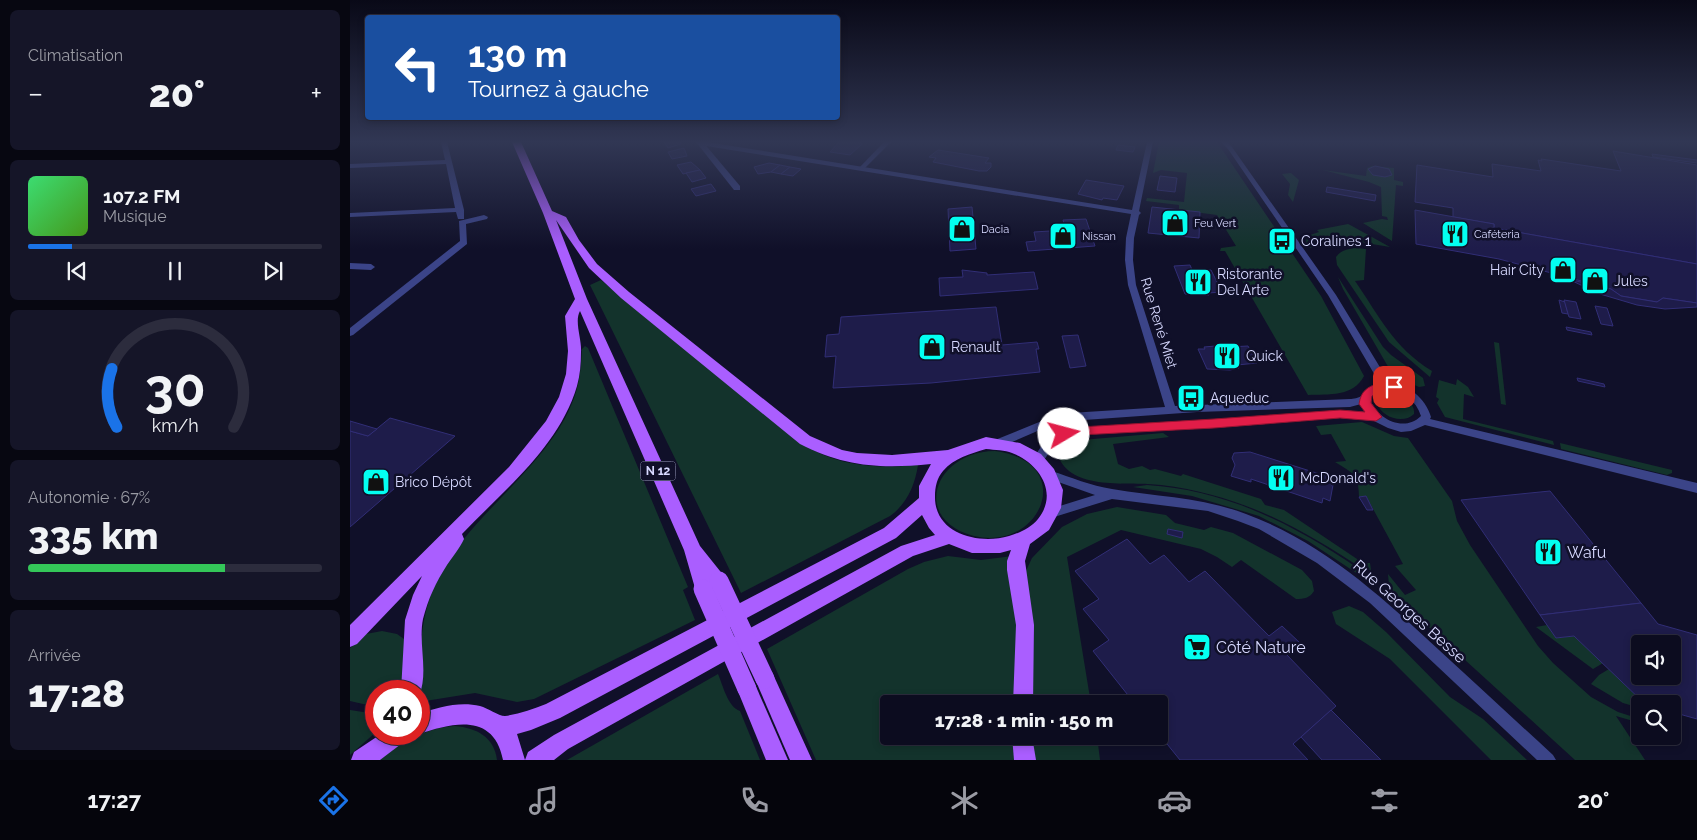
<!DOCTYPE html>
<html lang="fr">
<head>
<meta charset="utf-8">
<style>
	:root { --surface:#0c0c1f; --page:#151528; --text:#f1f3f6; --muted:#9a9ba4; --line:#2c2c3d; --accent:#1a73e8 }
	body { margin:0; font-family:Raleway,sans-serif; background:var(--page); color:var(--text); height:100vh; display:flex; flex-direction:column; font-size:19px; white-space:nowrap }
	* { box-sizing:border-box; margin:0 }
	p { font-size:16px; color:var(--muted) }
	.icon { flex:none; width:28px; height:28px; fill:none; stroke:currentColor; stroke-width:2; stroke-linecap:round; stroke-linejoin:round }
	.map { position:relative; flex:1; overflow:hidden }
	.drawer { display:flex; flex-direction:column; gap:10px; padding:10px; background:#070711; width:350px }
	.drawer>* { flex:none }
	.hud { position:absolute; left:15px; top:15px; width:475px; height:105px; border-radius:5px; box-shadow:0 2px 8px #0003,0 0 0 1px var(--line); background:#1a4fa0; color:#fff; overflow:hidden }
	.fabs { position:absolute; left:1281px; top:635px; display:grid; gap:10px }
	.fabs a { display:grid; place-items:center; width:50px; height:50px; border-radius:5px; background:var(--surface); box-shadow:0 2px 8px #0003,0 0 0 1px var(--line); font-size:25px }
	.speed { position:absolute; left:15px; top:680px; display:flex; gap:10px; font-size:25px; font-weight:700; text-align:center }
	.speed>* { display:grid; place-content:center; width:65px; height:65px; border-radius:50%; background:var(--surface); box-shadow:0 2px 8px #0003,0 0 0 1px var(--line); line-height:1 }
	.speed .limit { border:8px solid #d22; background:#fff; color:#111 }
	.pin { position:absolute; display:grid; place-items:center; width:42px; height:42px; color:#fff; margin:-21px; border-radius:10px; box-shadow:0 2px 8px #0006 }
	.me { position:absolute; width:55px; margin:-28px; rotate:82deg; stroke-linejoin:round; filter:drop-shadow(0 0 4px #0008) }
	.turn { display:flex; align-items:center; gap:18px; height:105px; padding:0 20px; font-size:22px }
	.turn .icon { width:65px; height:65px; stroke-width:2.5 }
	.turn b { display:block; font-size:35px; line-height:42px }
	.big { font-size:38px; font-weight:800; line-height:1.1 }
	.drawer .tile { flex:1; display:flex; flex-direction:column; justify-content:center; gap:8px; min-width:0; padding:0 18px; border-radius:8px; background:var(--page) }
	.drawer .dial { align-items:center; gap:0 }
	.dial svg { height:130px; overflow:visible; fill:none; stroke:var(--line); stroke-width:7; stroke-linecap:round; text-anchor:middle }
	.dial text { fill:var(--text); stroke:none }
	.song { display:flex; align-items:center; gap:15px }
	.cover { width:60px; height:60px; border-radius:8px; background:linear-gradient(135deg,hsl(140 70% 55%),hsl(100 70% 35%)) }
	.played { height:5px; border-radius:2px; background:linear-gradient(90deg,var(--accent) 15%,var(--line) 15%) }
	.keys { display:flex; justify-content:space-around; direction:ltr }
	.heat { display:flex; justify-content:space-between; align-items:center; font-size:28px; direction:ltr }
	.charge { height:8px; border-radius:4px; background:linear-gradient(90deg,#34c759 67%,var(--line) 0) }
	.trip { position:absolute; left:530px; top:695px; width:288px; height:50px; border-radius:5px; background:var(--surface); box-shadow:0 2px 8px #0003,0 0 0 1px var(--line); font-weight:800; line-height:50px; text-align:center }
	.tabs { display:flex; height:80px; justify-content:space-around; align-items:center; background:#05050c; color:var(--muted) }
	.tabs .icon { width:35px; height:35px }
	.tabs .current { color:var(--accent) }
	.tabs b { font-size:22px; color:var(--text) }
	main { display:flex; flex:1; min-height:0 }
	.map>svg:first-child { display:block }
	.green { fill:#13332c }
	.building { fill:#1e1c4a; stroke:#312e76; fill-rule:evenodd }
	.lines { fill:none; stroke-linecap:round; stroke-linejoin:round }
	.minor { fill:#3b4488; fill-rule:evenodd }
	.tertiary { fill:#3b4488; fill-rule:evenodd }
	.primary { fill:#aa5eff; fill-rule:evenodd }
	.primary-bridge { stroke:#aa5eff; stroke-width:19 }
	.route { fill:#e11d48; stroke:#92132f }
	.labels { text-anchor:middle; stroke-width:5; stroke-linejoin:round; paint-order:stroke }
	.far-poi-label { font-size:11px; fill:#d7d9ff; stroke:#101029; text-anchor:start }
	.shield { fill:#101029; stroke:#9b9dbf; stroke-width:1 }
	.shield-label { font-size:12px; font-weight:bold; fill:#d7d9ff }
	.poi-label { font-size:14px; fill:#d7d9ff; stroke:#101029; text-anchor:start }
	.street-label { font-size:14px; fill:#d7d9ff; stroke:#101029 }
	.near-poi-label { font-size:16px; fill:#d7d9ff; stroke:#101029; text-anchor:start }
	.near-street-label { font-size:16px; fill:#d7d9ff; stroke:#101029 }
</style>
</head>
<body>
<main>
<section class="drawer">
<div class="tile"><p>Climatisation</p>
<div class="heat"><a>−</a><b class="big">20°</b><a>+</a></div>
</div>
<div class="tile">
<div class="song"><i class="cover"></i><div><b>107.2 FM</b><p>Musique</p></div></div>
<div class="played"></div>
<div class="keys"><svg class="icon" aria-label="previous" viewBox="0 0 24 24"><path d="M18 5L8 12l10 7zM5 5v14"/></svg><svg class="icon" aria-label="pause" viewBox="0 0 24 24"><path d="M8 5v14M16 5v14"/></svg><svg class="icon" aria-label="next" viewBox="0 0 24 24"><path d="M6 5l10 7-10 7zM19 5v14"/></svg></div>
</div>
<div class="tile dial"><svg viewBox="0 0 100 80">
<path d="M14 69A42 42 0 1 1 86 69"/>
<path d="M14 69A42 42 0 0 1 11 33" stroke="#1a73e8"/>
<text x="50" y="56" font-size="32" font-weight="700">30</text>
<text x="50" y="72" font-size="11">km/h</text>
</svg></div>
<div class="tile"><p>Autonomie · 67%</p><b class="big">335 km</b><div class="charge"></div></div>
<div class="tile"><p>Arrivée</p><b class="big">17:28</b></div>
</section>
<div class="map">
<svg width="1347" height="760" viewBox="0 0 1347 760">
	<rect width="100%" height="100%" fill="#101029"/>
	<g class="green">
		<path d="M809 142H867L971 296 1014 376C1003 397 979 394 958 395L875 251H870L871 248 886 246 867 215 829 210V205L796 201 797 198 834 202 837 173 811 170 803 173Z"/>
		<polygon points="1022,166 1044,168 1044,180 1053,182 1053,186 1046,185 1042,241 1013,223 1032,219 1038,220 1037,217 1032,216 1031,187 1019,182 973,170 1016,176 1017,168"/>
		<polygon points="941,173 949,180 943,202 938,195 940,184 932,174"/>
		<polygon points="998,224 1002,226 1040,247 1004,241 960,248 956,243 957,236 969,232 967,230"/>
		<path d="M1007 248 1016 249 1014 280 1005 281C1030 317 1043 347 1082 371L1080 377 1039 342 987 265 986 257C991 250 998 249 1007 248Z"/>
		<polygon points="988,277 1033,347 1041,355 1073,378 1075,386 1069,387 1053,380 1040,370 993,289"/>
		<path d="M251 280 449 442C485 466 525 469 568 465 565 485 557 504 540 516L391 593 240 285Z"/>
		<polygon points="1144,342 1149,343 1156,405 1151,404"/>
		<path d="M235 346 238 348 338 587 333 590 345 620 184 699 167 702 125 693 69 702C69 657 69 612 91 572 125 511 201 463 224 398 230 382 231 366 232 349Z"/>
		<polygon points="1107,379 1118,387 1124,397 1114,394 1113,419 1203,441 1204,445 1095,417 1087,403 1089,399 1086,397 1089,380 1106,385"/>
		<path d="M1037 394C1049 394 1065 400 1064 414 1053 425 1030 417 1027 402L1030 397Z"/>
		<path d="M1012 422 1044 436 1058 438 1102 501 1107 521 1120 545 1188 646 1203 663 1241 697 1268 712 1290 719V723L1266 716 1295 760H1225L1047 598 1039 585 1038 574 1055 595 1066 590 1045 566 1053 564 1016 496 1009 497C1009 475 1003 473 985 462L996 461 981 434 971 435 966 426Z"/>
		<path d="M813 433 819 437 763 444 768 464 779 469 792 466 800 470 805 469 831 476 833 474 911 499 915 505 934 510 1013 563H1020L1021 570 1016 571C949 527 892 495 811 485 780 481 720 492 708 455L712 446 720 441Z"/>
		<polygon points="1210,443 1322,470 1322,473 1317,475 1211,449"/>
		<path d="M645 451C728 462 692 552 624 536 561 520 583 452 645 451Z"/>
		<path d="M797 485C882 490 954 530 1022 578V580H1017L958 541 909 516 842 496 783 487Z"/>
		<path d="M767 507 816 515 825 523 854 530 861 527 883 533 952 570 962 581 964 591C960 598 954 599 946 599L891 560 882 567 867 557 851 549 771 530 717 557 741 704H681L684 633 674 575 682 558 712 527 737 514Z"/>
		<polygon points="598,556 631,560 663,556 667,609 664,704 539,704 539,736 664,736 667,760 466,760 417,649 558,569 574,562"/>
		<polygon points="999,606 1013,612 1036,632 1100,697 1133,719 1177,760 1141,760 1040,659 986,624 982,612"/>
		<polygon points="1197,625 1207,638 1224,636 1253,663 1243,669 1186,627"/>
		<polygon points="32,631 47,634 54,639 55,685 53,691 26,691 26,707 0,701 0,648 16,634"/>
		<polygon points="1259,669 1294,703 1297,704 1290,704 1290,708 1273,703 1241,684 1249,675"/>
		<path d="M368 674C373 686 378 707 390 711L410 760H217Z"/>
		<polygon points="0,710 26,714 26,732 0,755"/>
		<path d="M105 726C127 728 144 737 147 760H27C51 742 75 728 105 726Z"/>
		<polygon points="681,736 747,736 750,760 684,760"/>
	</g>
	<g class="building">
		<polygon points="314,142 330,142 331,144 318,148"/>
		<polygon points="489,142 512,142 510,143 512,144 500,155 480,152"/>
		<polygon points="768,145 785,147 783,152 766,150"/>
		<polygon points="334,148 337,156 322,159 318,152"/>
		<polygon points="588,150 639,158 635,163 641,163 641,167 637,171 629,171 583,162 586,158 579,157"/>
		<polygon points="1263,151 1347,165 1347,264 1144,228 1144,224 1103,217 1103,208 1065,202 1067,165 1143,177 1142,164 1191,171 1188,160 1192,161 1191,159 1271,171"/>
		<polygon points="1302,154 1347,160 1347,163 1303,157"/>
		<polygon points="341,162 350,170 333,174 327,165"/>
		<polygon points="419,163 430,165 421,172 408,174 404,167"/>
		<polygon points="430,165 440,167 431,174 421,172"/>
		<polygon points="1025,166 1039,169 1042,175 1035,177 1023,175 1018,169"/>
		<polygon points="440,167 451,169 443,176 431,174"/>
		<polygon points="350,170 356,178 342,182 336,173"/>
		<polygon points="810,176 827,178 825,192 807,190"/>
		<polygon points="736,180 774,186 767,200 753,198 752,200 728,194"/>
		<polygon points="361,184 366,191 346,196 341,189"/>
		<polygon points="977,187 1026,195 1025,201 976,192"/>
		<polygon points="622,207 626,249 600,251 598,209"/>
		<polygon points="802,207 850,212 849,238 798,233"/>
		<polygon points="1065,210 1144,224 1144,228 1347,264 1347,303 1313,298 1307,302 1271,296 1261,289 1149,259 1066,244"/>
		<polygon points="736,219 745,246 678,251 676,242 686,241 684,232 716,230 713,220"/>
		<polygon points="840,265 843,272 861,270 872,292 858,293 859,295 835,294 824,266"/>
		<polygon points="612,270 637,273 637,275 684,272 688,289 590,296 589,278 613,277"/>
		<polygon points="1218,279 1261,289 1271,296 1307,302 1313,298 1347,303 1347,307 1315,309 1287,305 1250,294"/>
		<polygon points="1209,300 1215,302 1218,314 1212,313"/>
		<polygon points="1214,300 1226,302 1231,319 1219,317"/>
		<polygon points="1245,306 1257,308 1263,326 1251,324"/>
		<polygon points="646,307 652,345 687,342 689,349 686,349 690,372 581,383 483,388 486,356 475,357 477,335 489,334 491,317"/>
		<polygon points="1216,327 1241,332 1242,335 1217,330"/>
		<polygon points="728,335 736,366 720,368 712,336"/>
		<polygon points="877,345 879,347 898,346 907,363 887,365 889,368 880,370 857,369 848,349 855,349 854,347"/>
		<polygon points="1227,378 1254,384 1255,387 1228,381"/>
		<polygon points="40,418 105,436 0,527 0,431 18,436"/>
		<polygon points="0,421 27,429 18,436 0,431"/>
		<polygon points="900,452 976,476 976,479 982,481 981,485 983,485 980,501 973,498 972,503 901,479 901,482 881,476 885,465 882,458 884,453"/>
		<polygon points="1200,491 1291,603 1190,615 1111,500"/>
		<polygon points="1016,496 1023,510 1017,510 1009,497"/>
		<polygon points="818,529 833,532 832,538 817,534"/>
		<polygon points="777,539 800,564 814,555 839,582 855,571 919,636 932,626 950,643 936,654 986,706 943,744 958,760 830,760 809,734 809,704 785,704 743,651 759,640 733,609 749,599 725,571"/>
		<path d="M1291 603 1308 624 1347 635V719L1322 712V704L1294 703 1224 636 1206 638 1190 615ZM1290 644H1322V676H1290Z"/>
		<polygon points="981,710 1031,760 972,760 951,737"/>
	</g>
	<g class="lines">
		<g class="minor">
			<polygon points="91,142 97,142 114,210 114,219 108,219 106,212 0,217 0,213 105,208 96,164 0,168 0,164 95,160"/>
			<polygon points="346,142 353,142 390,186 390,190 384,190"/>
			<polygon points="534,142 541,142 513,170 509,170 509,168"/>
			<polygon points="871,142 878,142 882,147 986,295 1042,387 1041,389 1033,389 978,295 878,149"/>
			<polygon points="134,215 138,217 137,219 116,224 117,244 3,335 0,336 0,328 110,241 109,221"/>
			<polygon points="0,263 21,264 25,267 21,270 0,269"/>
			<path d="M701 471C721 477 741 486 762 489 808 497 852 497 896 514 972 542 1031 596 1089 650 1127 685 1165 720 1203 755L1206 760H1187L1020 603 967 563 909 529 888 521 858 511 762 499 701 518 697 516 695 513 697 510 745 495 697 478 695 475 697 472Z"/>
		</g>
		<path class="tertiary" d="M347 142H357L782 210 797 142H803L789 211 791 213 789 215 784 238 783 260 786 285 825 406 1000 399C1003 399 1009 398 1011 396 1018 392 1016 387 1026 384 1050 377 1075 395 1081 417L1080 419 1347 483V493L1075 425 1061 431 1051 432 1038 428 1024 421 990 418 864 428 730 435C709 441 704 444 693 462H685L683 459 694 442 704 434 730 427 864 420 990 410 1016 412 1011 404 1000 407 847 412 720 421 706 423 653 446H645L644 443 645 440 704 416 720 413 815 407 778 285 775 260 776 238 781 214 350 145 348 144ZM1038 390C1054 393 1066 400 1071 416 1054 433 1027 419 1020 399 1025 392 1030 391 1038 390Z"/>
		<g class="primary">
			<path d="M162 142H171L202 211 216 217 229 240 247 264 279 292 460 436 492 450 507 453 542 455 598 450 636 437 670 443 691 454 704 469 713 490 711 508 699 530 680 544 675 561 684 625 683 704H663L666 625 657 570V561L661 550 650 553H622L599 544 563 556 218 749 204 760H175L178 752 204 735 551 546 585 535 579 528 572 515 546 538 210 718 181 730 167 734 175 760H153C144 713 104 722 69 734H68L69 714C88 707 110 701 130 706 138 708 148 716 155 716 169 714 183 709 196 704L534 528 569 498V486L581 464C531 469 495 467 450 444L271 298 239 268 206 220 237 299 350 546 378 581 375 587 369 589 361 584 362 589 359 595 353 597 347 595 334 550 230 311C224 321 232 340 231 352 231 364 230 375 227 386 209 447 154 490 112 534L114 539C110 548 103 556 97 565 86 582 78 599 73 619 68 644 79 672 69 696V691H51L55 620 63 595 72 576 7 644 0 647V625L159 467 196 421 209 397 216 374 218 351 215 316 225 299 193 213ZM636 449C645 450 655 450 662 453 689 463 709 493 688 519 681 528 669 533 659 536 629 545 584 534 585 496 585 487 587 478 593 471 604 458 620 454 636 449Z"/>
			<polygon points="415,669 422,672 462,760 440,760 405,679 408,672"/>
			<polygon points="397,679 404,682 438,760 416,760 387,689 390,682"/>
			<polygon points="31,734 58,734 55,741 30,760 1,760 4,752"/>
			<polygon points="662,736 682,736 686,760 664,760"/>
		</g>
		<g class="primary-bridge">
			<polyline points="369,581 415,679"/>
			<polyline points="353,589 397,689"/>
		</g>
	</g>
	<linearGradient id="sky" x2="0" y2="1"><stop stop-color="#090917"/><stop offset="0.57" stop-color="#313754"/><stop offset="1" stop-color="#313754" stop-opacity="0"/></linearGradient>
	<rect width="1347" height="249" fill="url(#sky)"/>
	<path class="route" d="M1029 383H1044L1050 387C1045 393 1033 390 1022 396L1021 403 1032 417 1026 421 990 418 864 428 730 435 714 438 710 437 708 434 710 431 730 427 864 419 990 410 1015 412 1009 404C1011 391 1017 387 1029 383Z"/>
	<defs>
		<symbol id="shop-square" viewBox="-11 -11 22 22"><rect x="-9" y="-9" width="18" height="18" rx="4" fill="#03fff1" stroke="#101029"/><path d="M-5-2.5h2.3a2.7 3.5 0 0 1 5.4 0H5L5.5 6h-11ZM-1.5-2.5h3a1.5 2.3 0 0 0-3 0Z" fill="#111"/></symbol>
		<symbol id="restaurant-square" viewBox="-11 -11 22 22"><rect x="-9" y="-9" width="18" height="18" rx="4" fill="#03fff1" stroke="#101029"/><path d="M-5-6h1v4h1v-4h1v4h1v-4h1v5L-1.5 .5V6h-2V.5L-5-1ZM5-6V6H3V1.5H1.5Q1.5-4 5-6Z" fill="#111"/></symbol>
		<symbol id="bus-square" viewBox="-11 -11 22 22"><rect x="-9" y="-9" width="18" height="18" rx="4" fill="#03fff1" stroke="#101029"/><path d="M-5-6H5V4H4V6H2V4H-2V6H-4V4H-5ZM-3.5-4V0h7V-4ZM-3.5 1.2v1.5H-2V1.2ZM2 1.2v1.5H3.5V1.2Z" fill="#111"/></symbol>
		<symbol id="supermarket-square" viewBox="-11 -11 22 22"><rect x="-9" y="-9" width="18" height="18" rx="4" fill="#03fff1" stroke="#101029"/><path d="M-6-5.5h2.5l.6 2H6L4.5 2H-2.5L-4.4-4H-6ZM-1.5 3.2a1.3 1.3 0 1 0 .1 0ZM3 3.2a1.3 1.3 0 1 0 .1 0Z" fill="#111"/></symbol>
	</defs>
	<g fill-rule="evenodd">
		<use href="#shop-square" x="809" y="207" width="32" height="32"/>
		<use href="#shop-square" x="596" y="213" width="32" height="32"/>
		<use href="#restaurant-square" x="1089" y="218" width="32" height="32"/>
		<use href="#shop-square" x="697" y="220" width="32" height="32"/>
		<use href="#bus-square" x="916" y="225" width="32" height="32"/>
		<use href="#shop-square" x="1197" y="254" width="32" height="32"/>
		<use href="#shop-square" x="1229" y="265" width="32" height="32"/>
		<use href="#restaurant-square" x="832" y="266" width="32" height="32"/>
		<use href="#shop-square" x="566" y="331" width="32" height="32"/>
		<use href="#restaurant-square" x="861" y="340" width="32" height="32"/>
		<use href="#bus-square" x="825" y="382" width="32" height="32"/>
		<use href="#restaurant-square" x="915" y="462" width="32" height="32"/>
		<use href="#shop-square" x="10" y="466" width="32" height="32"/>
		<use href="#restaurant-square" x="1182" y="536" width="32" height="32"/>
		<use href="#supermarket-square" x="831" y="631" width="32" height="32"/>
	</g>
	<g class="labels">
		<g class="far-poi-label">
			<text x="844" y="227">Feu Vert</text>
			<text x="631" y="233">Dacia</text>
			<text x="1124" y="238">Caféteria</text>
			<text x="732" y="240">Nissan</text>
		</g>
		<rect class="shield" x="290.5" y="461.5" width="35" height="19" rx="4"/>
		<g class="shield-label">
			<text x="308" y="475">N 12</text>
		</g>
		<g class="poi-label">
			<text x="951" y="246">Coralines 1</text>
			<text x="1194" y="275" text-anchor="end">Hair City</text>
			<text x="867" y="279">Ristorante<tspan x="867" dy="16">Del Arte</tspan></text>
			<text x="1264" y="286">Jules</text>
			<text x="601" y="352">Renault</text>
			<text x="896" y="361">Quick</text>
			<text x="860" y="403">Aqueduc</text>
			<text x="950" y="483">McDonald's</text>
			<text x="45" y="487">Brico Dépôt</text>
		</g>
		<g class="street-label">
			<text transform="translate(809 323) rotate(73)" y="5">Rue René Miet</text>
		</g>
		<g class="near-poi-label">
			<text x="1217" y="558">Wafu</text>
			<text x="866" y="653">Côté Nature</text>
		</g>
		<g class="near-street-label">
			<text transform="translate(1060 611) rotate(42)" y="6">Rue Georges Besse</text>
		</g>
	</g>
</svg>
<div class="fabs">
<a><svg class="icon" aria-label="sound" viewBox="0 0 24 24"><path d="M4 9h4l5-4v14l-5-4H4zM17 9q2 3 0 6"/></svg></a>
<a><svg class="icon" aria-label="search" viewBox="0 0 24 24"><circle cx="10" cy="10" r="6"/><path d="M15 15l6 6"/></svg></a>
</div>
<div class="speed"><div class="limit">40</div></div>
<div class="pin" style="left:1044px;top:387px;background:#d93025"><svg class="icon" aria-label="arrive" viewBox="0 0 24 24"><path d="M6 21V4h12l-3 4 3 4H6"/></svg></div>
<svg class="me" style="left:714px;top:434px" viewBox="-20 -20 40 40"><circle r="19" fill="#fff"/><path d="M0-13L10 11 0 6-10 11z" fill="#e11d48"/></svg>
<div class="trip">17:28 · 1 min · 150 m</div>
<div class="hud">
<div class="turn"><svg class="icon" aria-label="left" viewBox="0 0 24 24"><path d="M17 20v-9H6M10 6l-5 5 5 5"/></svg><div><b>130 m</b>Tournez à gauche</div></div>
</div>
</div>
</main>
<nav class="tabs">
<b>17:27</b>
<svg class="icon current" aria-label="directions" viewBox="0 0 24 24"><path d="M12 3l9 9-9 9-9-9zM9 14v-3h6M13 9l2 2-2 2"/></svg>
<svg class="icon" aria-label="music" viewBox="0 0 24 24"><path d="M9 18V5l10-2v13"/><circle cx="6" cy="18" r="3"/><circle cx="16" cy="16" r="3"/></svg>
<svg class="icon" aria-label="phone" viewBox="0 0 24 24"><path d="M5 4h4l2 5-3 2q2 4 5 5l2-3 5 2v4C11 20 4 13 5 4z"/></svg>
<svg class="icon" aria-label="climate" viewBox="0 0 24 24"><path d="M12 3v18M4 7l16 10M4 17L20 7"/></svg>
<svg class="icon" aria-label="car" viewBox="0 0 24 24"><path d="M5 17H2v-5l4-1 3-4h7l3 4 3 1v5h-3M9 17h6M6 11h13"/><circle cx="7" cy="17" r="2"/><circle cx="17" cy="17" r="2"/></svg>
<svg class="icon" aria-label="filters" viewBox="0 0 24 24"><path d="M4 7h16M4 17h16"/><circle cx="9" cy="7" r="2"/><circle cx="15" cy="17" r="2"/></svg>
<b>20°</b>
</nav>
</body>
</html>
